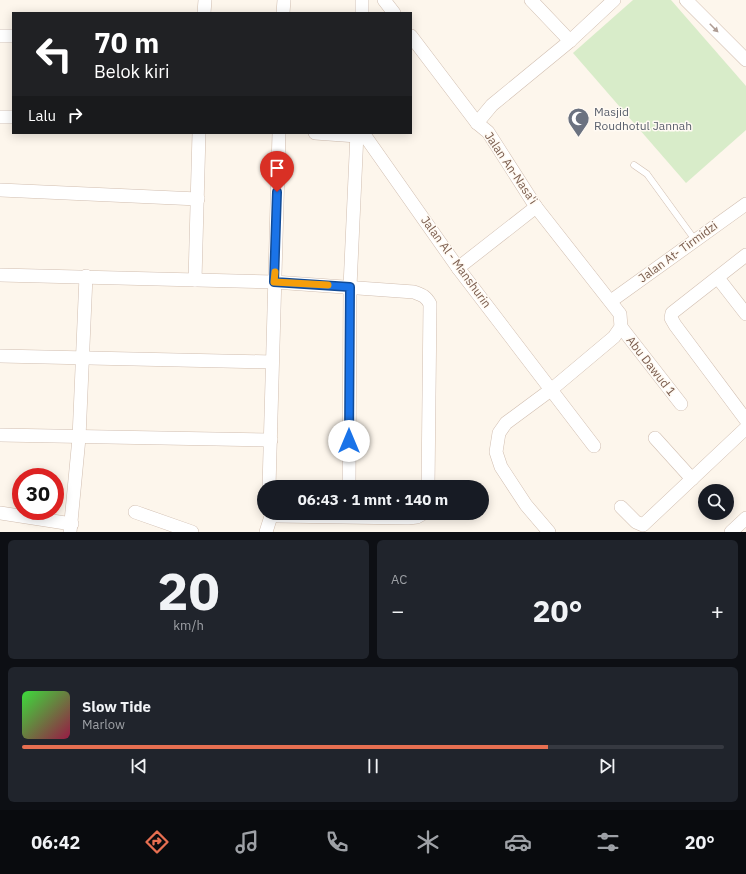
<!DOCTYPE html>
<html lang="id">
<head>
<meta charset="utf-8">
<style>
	:root { --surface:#171b24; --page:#20242c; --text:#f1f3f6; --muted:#9ea1a6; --line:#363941; --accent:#e76f51 }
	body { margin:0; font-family:"IBM Plex Sans",sans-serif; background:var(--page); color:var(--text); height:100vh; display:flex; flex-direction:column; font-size:15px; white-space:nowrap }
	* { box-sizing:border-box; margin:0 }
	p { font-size:13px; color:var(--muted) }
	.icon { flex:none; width:22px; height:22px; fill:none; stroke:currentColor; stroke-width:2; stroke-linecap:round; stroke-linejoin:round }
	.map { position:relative; height:532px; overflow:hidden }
	.side { display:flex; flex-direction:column; gap:8px; padding:8px; background:#0d0f14; flex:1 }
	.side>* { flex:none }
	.hud { position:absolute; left:12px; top:12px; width:400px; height:122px; border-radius:0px; box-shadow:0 2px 10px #0003; background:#202124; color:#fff; overflow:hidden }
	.controls { position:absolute; left:698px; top:484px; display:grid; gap:8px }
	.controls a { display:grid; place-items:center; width:36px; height:36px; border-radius:50%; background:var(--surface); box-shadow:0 2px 10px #0003; font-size:20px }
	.speed { position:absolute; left:12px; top:468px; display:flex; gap:8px; font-size:20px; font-weight:700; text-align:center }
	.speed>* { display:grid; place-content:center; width:52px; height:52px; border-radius:50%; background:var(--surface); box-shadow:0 2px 10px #0003; line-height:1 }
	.speed .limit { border:6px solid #d22; background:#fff; color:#111 }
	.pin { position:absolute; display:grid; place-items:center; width:34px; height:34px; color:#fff; margin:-41px -17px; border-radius:50% 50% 50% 0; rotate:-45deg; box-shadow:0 0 4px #0007 }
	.pin .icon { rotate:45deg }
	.me { position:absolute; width:44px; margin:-22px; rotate:0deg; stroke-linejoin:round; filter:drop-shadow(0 0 3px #0008) }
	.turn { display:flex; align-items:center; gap:14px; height:84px; padding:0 16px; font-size:18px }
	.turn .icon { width:52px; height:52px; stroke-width:2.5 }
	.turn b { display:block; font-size:28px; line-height:34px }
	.then { display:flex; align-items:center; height:38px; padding:0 16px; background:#0003; gap:8px; font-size:15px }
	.big { font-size:30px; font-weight:700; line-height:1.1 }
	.side .tile { flex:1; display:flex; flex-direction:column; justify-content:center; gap:6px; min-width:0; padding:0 14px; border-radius:6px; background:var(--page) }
	.side .dial { align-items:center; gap:0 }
	.dial b { font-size:52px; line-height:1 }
	.song { display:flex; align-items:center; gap:12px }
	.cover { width:48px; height:48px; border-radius:6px; background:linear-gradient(135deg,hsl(120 70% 55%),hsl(340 70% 35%)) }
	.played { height:4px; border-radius:2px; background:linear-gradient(90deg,var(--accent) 75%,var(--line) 75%) }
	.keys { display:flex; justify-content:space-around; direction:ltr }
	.heat { display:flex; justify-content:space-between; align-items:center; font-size:22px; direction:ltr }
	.side .tiles { flex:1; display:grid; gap:8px; grid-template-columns:1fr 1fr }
	.tile:last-child { grid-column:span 2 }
	.trip { position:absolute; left:257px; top:480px; width:232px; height:40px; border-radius:20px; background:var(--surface); box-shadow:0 2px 10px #0003; font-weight:700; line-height:40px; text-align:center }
	.tabs { display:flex; height:64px; justify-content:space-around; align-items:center; background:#090b0e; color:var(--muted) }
	.tabs .icon { width:28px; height:28px }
	.tabs .selected { color:var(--accent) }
	.tabs b { font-size:18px; color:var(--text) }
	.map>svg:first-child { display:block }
	.green { fill:#d8ecc9 }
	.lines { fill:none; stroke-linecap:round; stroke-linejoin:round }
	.lane-casing { stroke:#d1beb0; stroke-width:7 }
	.street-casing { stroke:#d1beb0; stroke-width:14 }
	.lane { stroke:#fff; stroke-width:6 }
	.street { stroke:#fff; stroke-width:13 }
	.oneway { fill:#af9d94 }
	.route-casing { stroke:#114b97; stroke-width:10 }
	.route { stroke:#1a73e8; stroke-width:7 }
	.slow { stroke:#f59e0b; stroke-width:7 }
	.labels { text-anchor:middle; stroke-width:3; stroke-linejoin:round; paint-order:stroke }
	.worship-label { font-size:12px; fill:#5b616d; stroke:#fffaf3; text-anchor:start }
	.street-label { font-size:12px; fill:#7a5c4d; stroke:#fffaf3 }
</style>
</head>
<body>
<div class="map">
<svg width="746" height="532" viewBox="0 0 746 532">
	<rect width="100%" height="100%" fill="#fdf6ec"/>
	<polygon class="green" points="633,0 671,0 746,86 746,130 686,183 573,53"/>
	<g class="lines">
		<defs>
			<polyline id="lane" points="634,165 647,174 695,240"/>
			<g id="street">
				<polyline points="384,0 394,13"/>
				<polyline points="531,0 570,41"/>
				<polyline points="686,0 746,60"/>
				<polyline points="204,13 205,0"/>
				<polyline points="283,13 284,0"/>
				<polyline points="362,13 362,0"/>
				<polyline points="0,36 13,36"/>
				<polyline points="411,36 477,123 488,132 536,207 620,314 621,327 614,337 552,389 506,423 499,433 496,452 501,467 526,505 549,532"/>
				<polyline points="0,117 13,117"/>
				<polyline points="477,123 492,105 570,41 614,0"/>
				<polyline points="315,133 357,136"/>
				<polyline points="363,133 458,268 594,446"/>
				<polyline points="0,190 198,199"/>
				<polyline points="746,255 672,313 671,318 675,325 746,420"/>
				<polyline points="458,268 536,207"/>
				<path d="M0 275 274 282 414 292C422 295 426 296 430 304L428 487"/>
				<polyline points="718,278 746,314"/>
				<polyline points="195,280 199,133"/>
				<polyline points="611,301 746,204"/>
				<polyline points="621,327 681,404"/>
				<polyline points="0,356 272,362"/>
				<polyline points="0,435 271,440"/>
				<polyline points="655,438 692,479"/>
				<polyline points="269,487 279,133"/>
				<polyline points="349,487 350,287 357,133"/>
				<polyline points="621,507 636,522 643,525 746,428"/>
				<polyline points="135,512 192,532"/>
				<polyline points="0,513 72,524"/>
				<polyline points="272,513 278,516 408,518 417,517 424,513"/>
				<polyline points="70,532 79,438 86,276"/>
				<polyline points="266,532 272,513"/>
				<polyline points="731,532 746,518"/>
			</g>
		</defs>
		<use href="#lane" class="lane-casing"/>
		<use href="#street" class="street-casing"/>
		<use href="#lane" class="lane"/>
		<use href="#street" class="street"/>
	</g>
	<defs><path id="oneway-solid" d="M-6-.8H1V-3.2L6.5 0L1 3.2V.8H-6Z"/></defs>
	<use class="oneway" href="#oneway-solid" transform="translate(714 28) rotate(45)"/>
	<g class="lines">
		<defs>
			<polyline id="route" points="277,192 274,282 350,287 349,441"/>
		</defs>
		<use href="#route" class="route-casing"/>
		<use href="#route" class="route"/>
		<polyline class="slow" points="275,272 274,282 328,285"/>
	</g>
	<defs>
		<symbol id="mosque-pin" viewBox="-11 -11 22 30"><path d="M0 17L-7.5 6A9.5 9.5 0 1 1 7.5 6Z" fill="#6b7280" stroke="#fffaf3"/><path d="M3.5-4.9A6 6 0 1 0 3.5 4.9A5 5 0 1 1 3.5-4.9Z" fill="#fff"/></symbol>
	</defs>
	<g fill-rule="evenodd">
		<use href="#mosque-pin" x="566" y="106" width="25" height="34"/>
	</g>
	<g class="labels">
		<g class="worship-label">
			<text x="594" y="116">Masjid<tspan x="594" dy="14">Roudhotul Jannah</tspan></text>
		</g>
		<g class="street-label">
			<text transform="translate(511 168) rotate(56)" y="4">Jalan An-Nasa'i</text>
			<text transform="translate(678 252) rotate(-36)" y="4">Jalan At- Tirmidzi</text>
			<text transform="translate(456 262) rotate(54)" y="4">Jalan Al - Manshurin</text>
			<text transform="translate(651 366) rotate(52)" y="4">Abu Dawud 1</text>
		</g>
	</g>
</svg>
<div class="controls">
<a><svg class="icon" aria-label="search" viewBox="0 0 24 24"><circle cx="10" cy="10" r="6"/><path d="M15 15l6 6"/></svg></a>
</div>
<div class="speed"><div class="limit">30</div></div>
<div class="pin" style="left:277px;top:192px;background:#d93025"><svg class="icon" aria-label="arrive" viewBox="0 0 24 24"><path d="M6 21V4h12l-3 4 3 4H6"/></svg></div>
<svg class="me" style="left:349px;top:441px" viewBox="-20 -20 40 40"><circle r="19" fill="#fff"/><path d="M0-13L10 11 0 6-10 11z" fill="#1a73e8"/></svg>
<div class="trip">06:43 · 1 mnt · 140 m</div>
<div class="hud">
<div class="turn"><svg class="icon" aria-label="left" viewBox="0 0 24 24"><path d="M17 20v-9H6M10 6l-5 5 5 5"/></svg><div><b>70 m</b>Belok kiri</div></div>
<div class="then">Lalu<svg class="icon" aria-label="right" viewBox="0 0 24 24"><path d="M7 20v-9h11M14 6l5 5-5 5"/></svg></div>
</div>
</div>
<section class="side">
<div class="tiles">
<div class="tile dial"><b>20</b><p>km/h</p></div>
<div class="tile"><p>AC</p>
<div class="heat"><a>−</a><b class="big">20°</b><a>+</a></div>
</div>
<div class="tile">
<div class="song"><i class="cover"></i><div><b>Slow Tide</b><p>Marlow</p></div></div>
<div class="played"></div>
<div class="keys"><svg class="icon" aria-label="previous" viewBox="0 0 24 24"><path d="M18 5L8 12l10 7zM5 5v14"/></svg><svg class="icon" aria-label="pause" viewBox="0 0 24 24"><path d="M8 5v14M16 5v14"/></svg><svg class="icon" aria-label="next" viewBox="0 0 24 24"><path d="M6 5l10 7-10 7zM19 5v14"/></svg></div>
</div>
</div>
</section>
<nav class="tabs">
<b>06:42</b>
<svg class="icon selected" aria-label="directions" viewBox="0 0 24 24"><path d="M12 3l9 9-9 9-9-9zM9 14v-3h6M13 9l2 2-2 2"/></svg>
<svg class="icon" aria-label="music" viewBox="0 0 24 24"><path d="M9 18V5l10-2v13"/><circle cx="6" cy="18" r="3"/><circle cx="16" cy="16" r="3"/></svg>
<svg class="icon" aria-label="phone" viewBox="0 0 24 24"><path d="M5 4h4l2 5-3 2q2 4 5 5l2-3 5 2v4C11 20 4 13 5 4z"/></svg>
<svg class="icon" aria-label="climate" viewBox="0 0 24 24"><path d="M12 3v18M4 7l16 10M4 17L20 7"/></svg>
<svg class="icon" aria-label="car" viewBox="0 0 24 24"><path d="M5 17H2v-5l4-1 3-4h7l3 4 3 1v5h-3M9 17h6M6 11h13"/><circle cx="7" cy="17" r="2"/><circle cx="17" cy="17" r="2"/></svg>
<svg class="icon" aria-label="filters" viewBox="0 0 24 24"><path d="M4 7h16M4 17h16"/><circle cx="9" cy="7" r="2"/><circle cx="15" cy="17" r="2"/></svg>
<b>20°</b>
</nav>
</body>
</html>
